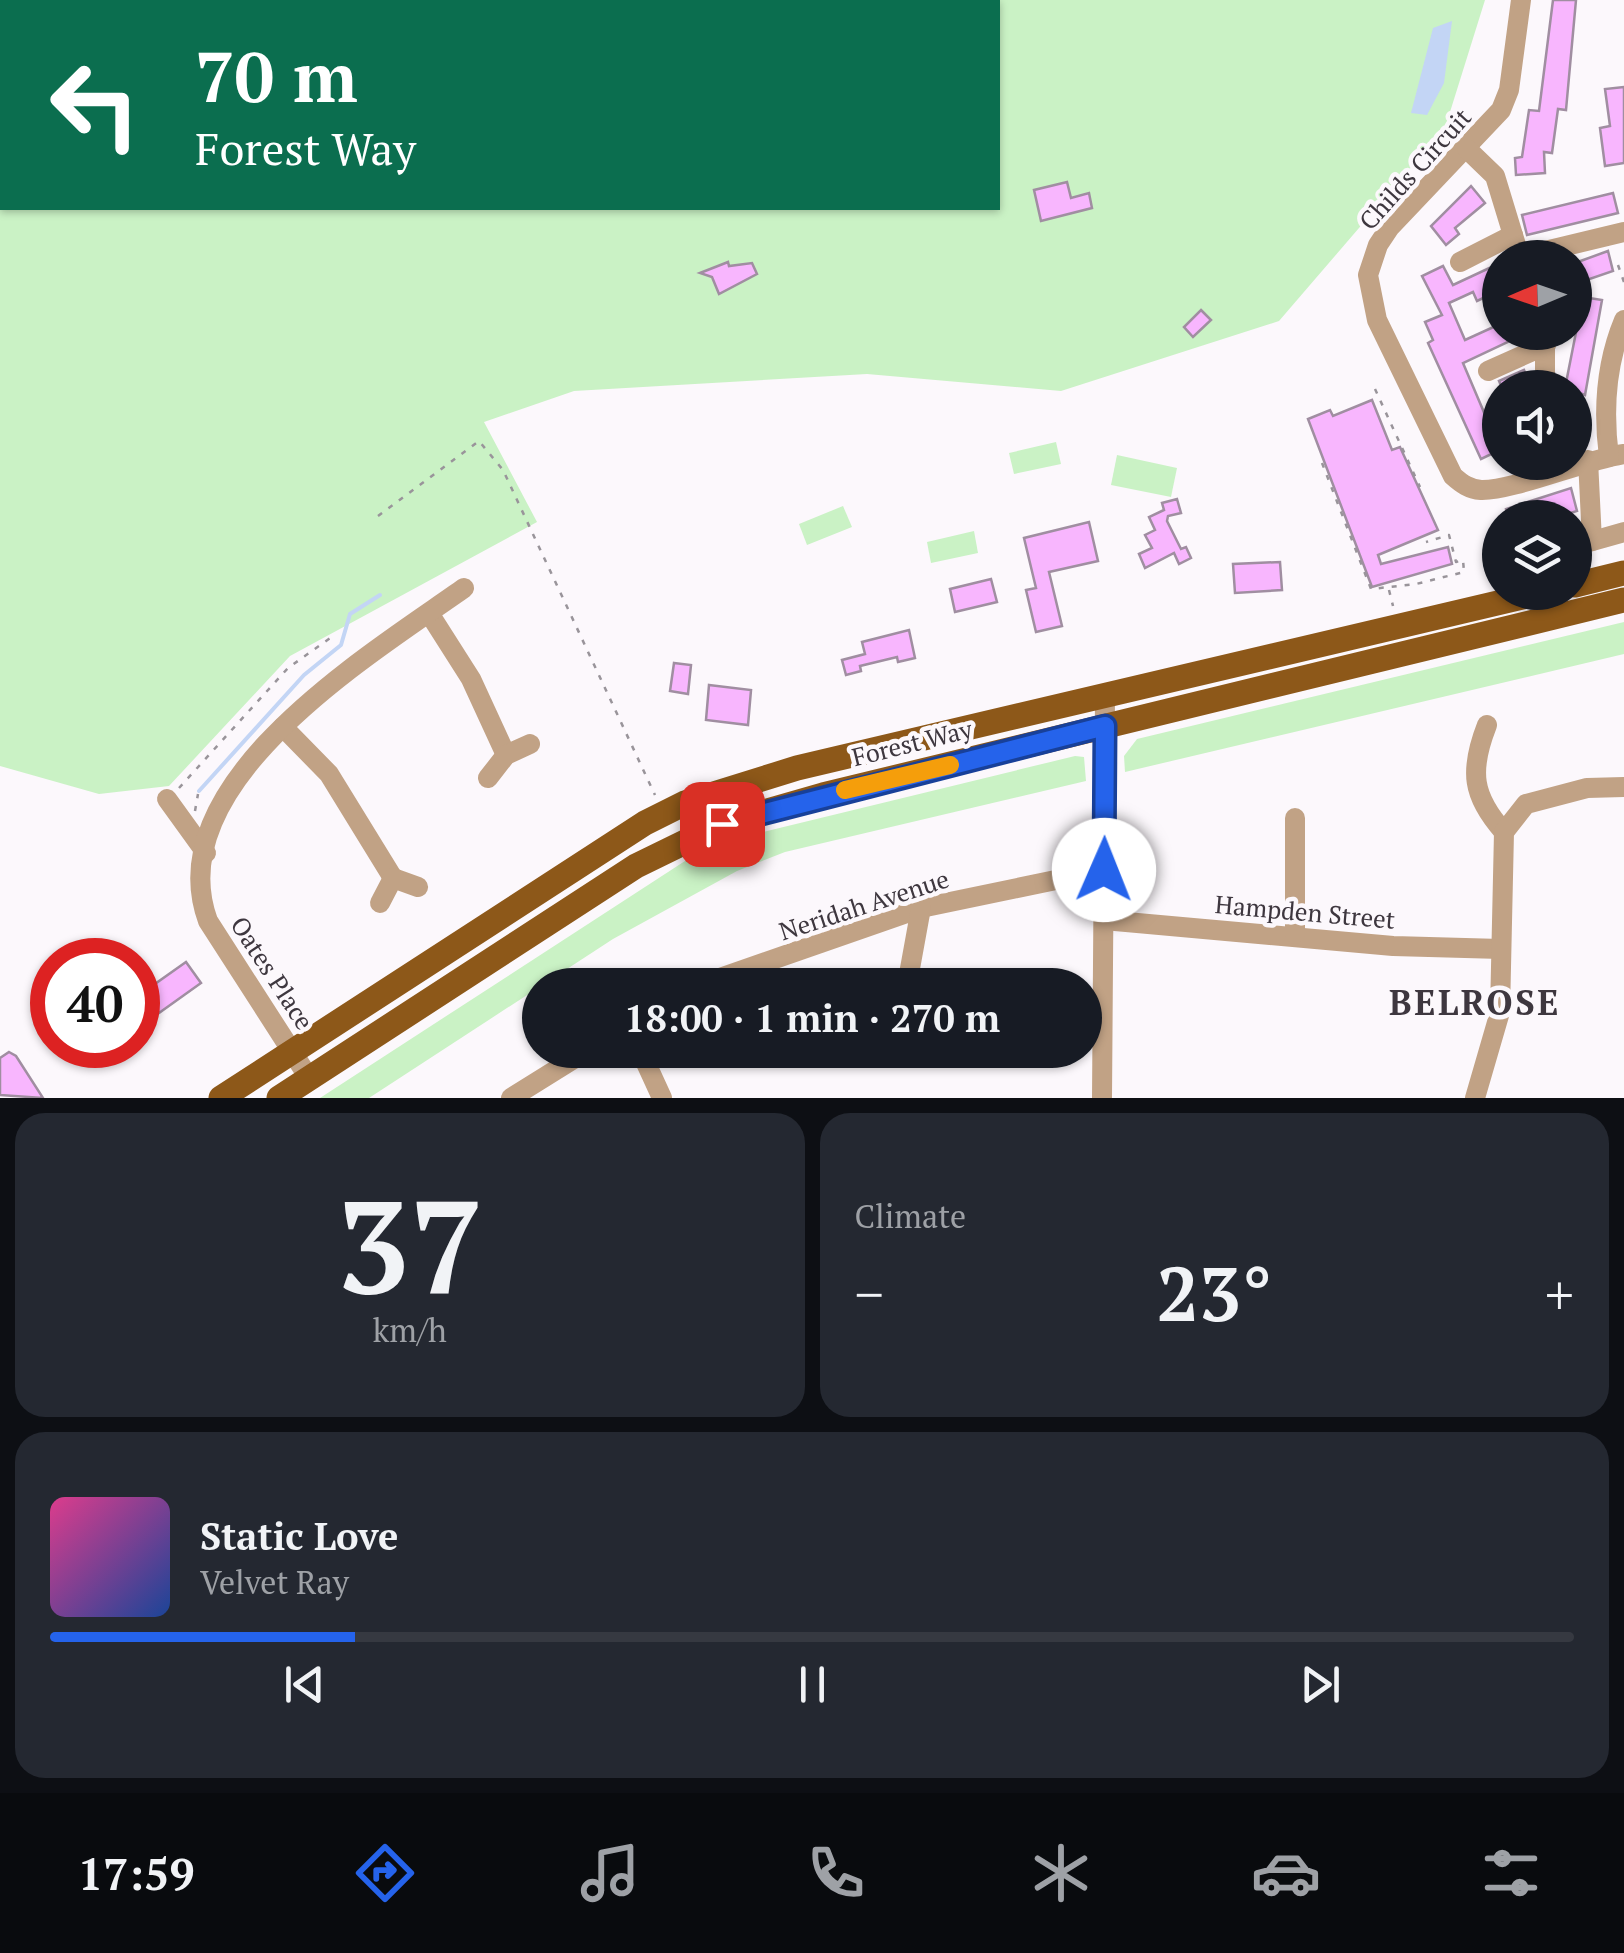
<!DOCTYPE html>
<html lang="en">
<head>
<meta charset="utf-8">
<style>
	:root { --surface:#171b24; --page:#242831; --text:#f1f3f6; --muted:#9ea1a6; --line:#363941; --accent:#2563eb }
	body { margin:0; font-family:"PT Serif",serif; background:var(--page); color:var(--text); height:100vh; display:flex; flex-direction:column; font-size:38px; white-space:nowrap }
	* { box-sizing:border-box; margin:0 }
	p { font-size:32px; color:var(--muted) }
	.icon { flex:none; width:55px; height:55px; fill:none; stroke:currentColor; stroke-width:2; stroke-linecap:round; stroke-linejoin:round }
	.map { position:relative; height:1098px; overflow:hidden }
	.sheet { display:flex; flex-direction:column; gap:15px; padding:15px; background:#0d0f14; flex:1 }
	.sheet>* { flex:none }
	.hud { position:absolute; left:0px; top:0px; width:1000px; height:210px; box-shadow:0 2px 8px #0004; background:#0b6e4f; color:#fff; overflow:hidden }
	.needle { width:65px; rotate:268deg }
	.tools { position:absolute; left:1482px; top:240px; display:grid; gap:20px }
	.tools a { display:grid; place-items:center; width:110px; height:110px; border-radius:50%; background:var(--surface); box-shadow:0 2px 8px #0004; font-size:50px }
	.speed { position:absolute; left:30px; top:938px; display:flex; gap:20px; font-size:50px; font-weight:700; text-align:center }
	.speed>* { display:grid; place-content:center; width:130px; height:130px; border-radius:50%; background:var(--surface); box-shadow:0 2px 8px #0004; line-height:1 }
	.speed .limit { border:15px solid #d22; background:#fff; color:#111 }
	.pin { position:absolute; display:grid; place-items:center; width:85px; height:85px; color:#fff; margin:-42px; border-radius:20px; box-shadow:0 5px 15px #0006 }
	.me { position:absolute; width:110px; margin:-55px; rotate:1deg; stroke-linejoin:round; filter:drop-shadow(0 0 8px #0008) }
	.turn { display:flex; align-items:center; gap:35px; height:210px; padding:0 30px; font-size:45px }
	.turn .icon { width:130px; height:130px; stroke-width:2.5 }
	.turn b { display:block; font-size:70px; line-height:85px }
	.big { font-size:75px; font-weight:700; line-height:1.1 }
	.sheet .tile { flex:1; display:flex; flex-direction:column; justify-content:center; gap:15px; min-width:0; padding:0 35px; border-radius:30px; background:var(--page) }
	.sheet .dial { align-items:center; gap:0 }
	.dial b { font-size:130px; line-height:1 }
	.song { display:flex; align-items:center; gap:30px }
	.cover { width:120px; height:120px; border-radius:15px; background:linear-gradient(135deg,hsl(330 70% 55%),hsl(220 70% 35%)) }
	.played { height:10px; border-radius:5px; background:linear-gradient(90deg,var(--accent) 20%,var(--line) 20%) }
	.keys { display:flex; justify-content:space-around; direction:ltr }
	.heat { display:flex; justify-content:space-between; align-items:center; font-size:55px; direction:ltr }
	.sheet .tiles { flex:1; display:grid; gap:15px; grid-template-columns:1fr 1fr }
	.tile:last-child { grid-column:span 2 }
	.trip { position:absolute; left:522px; top:968px; width:580px; height:100px; border-radius:50px; background:var(--surface); box-shadow:0 2px 8px #0004; font-weight:700; line-height:100px; text-align:center }
	.dock { display:flex; height:160px; justify-content:space-around; align-items:center; background:#090b0e; color:var(--muted) }
	.dock .icon { width:70px; height:70px }
	.dock .active { color:var(--accent) }
	.dock b { font-size:45px; color:var(--text) }
	.map>svg:first-child { display:block }
	.green { fill:#caf2c5; fill-rule:evenodd }
	.water { fill:#c3d5f5 }
	.lines { fill:none; stroke-linecap:round; stroke-linejoin:round }
	.stream { stroke:#c3d5f5; stroke-width:4 }
	.building { fill:#f8b6fe; stroke:#a08ea1; stroke-width:2.5 }
	.path { stroke:#99949a; stroke-width:2.5; stroke-dasharray:5 8; stroke-linecap:butt }
	.minor { stroke:#c1a285; stroke-width:20 }
	.major { stroke:#8d5819; stroke-width:25 }
	.route-casing { stroke:#184099; stroke-width:25 }
	.route { stroke:#2563eb; stroke-width:18 }
	.slow { stroke:#f59e0b; stroke-width:18 }
	.labels { text-anchor:middle; stroke-width:9; stroke-linejoin:round; paint-order:stroke }
	.street-label { font-size:25px; fill:#3e373f; stroke:#fcf8fc }
	.district-label { font-size:35px; font-weight:bold; letter-spacing:2.5px; fill:#3e373f; stroke:#fcf8fc }
</style>
</head>
<body>
<div class="map">
<svg width="1624" height="1098" viewBox="0 0 1624 1098">
	<rect width="100%" height="100%" fill="#fcf8fc"/>
	<g class="green">
		<path d="M0 0H1485L1445 128 1279 321 1061 391 867 374 574 391 484 422 537 522 290 656 169 786 99 794 0 766ZM2 2H998V208H2Z"/>
		<polygon points="1056,442 1061,464 1014,474 1009,453"/>
		<polygon points="1117,455 1177,468 1171,497 1111,485"/>
		<polygon points="843,506 852,527 807,545 799,524"/>
		<polygon points="974,531 978,553 931,563 927,542"/>
		<polygon points="1624,622 1624,654 1125,772 1124,756 1137,739"/>
		<polygon points="1075,756 1084,757 1086,781 785,852 737,871 613,939 369,1098 320,1098 685,861 763,832"/>
	</g>
	<polygon class="water" points="1452,21 1444,83 1427,115 1411,113 1433,28"/>
	<g class="lines">
		<g class="stream">
			<polyline points="54,0 64,2"/>
			<polyline points="557,2 564,0"/>
			<polyline points="199,791 304,675 341,645 350,614 380,595"/>
		</g>
	</g>
	<g class="building">
		<polygon points="1553,0 1576,0 1566,110 1558,109 1552,153 1544,152 1545,173 1516,175 1515,158 1522,157 1529,110 1539,111"/>
		<polygon points="1624,87 1624,163 1605,166 1600,128 1610,126 1605,89"/>
		<polygon points="1067,182 1071,198 1089,193 1092,208 1041,221 1034,190"/>
		<polygon points="1471,186 1485,203 1455,228 1459,234 1446,245 1431,226"/>
		<polygon points="1613,193 1618,213 1527,235 1522,215"/>
		<polygon points="1608,251 1613,271 1575,284 1575,263"/>
		<polygon points="728,262 729,266 752,263 757,274 719,294 712,277 700,273"/>
		<polygon points="1500,263 1500,290 1477,301 1473,292 1449,303 1465,340 1500,324 1500,332 1529,332 1463,363 1500,450 1481,459 1428,343 1433,340 1425,322 1442,315 1422,276 1443,266 1453,285"/>
		<polygon points="1583,297 1602,300 1585,395 1565,388"/>
		<polygon points="1201,310 1211,320 1193,337 1184,327"/>
		<polygon points="1524,370 1532,388 1502,388 1499,381"/>
		<polygon points="1372,400 1392,450 1400,447 1438,530 1378,555 1381,564 1448,547 1452,564 1372,587 1308,419 1330,410 1333,416"/>
		<polygon points="1571,488 1577,511 1555,518 1508,518 1506,509"/>
		<polygon points="1177,499 1181,513 1168,516 1167,521 1181,549 1186,547 1191,558 1179,564 1174,553 1145,568 1139,554 1152,548 1145,535 1155,530 1149,517 1164,510 1162,503"/>
		<polygon points="1089,522 1098,561 1049,572 1062,626 1036,632 1026,590 1036,588 1024,538"/>
		<polygon points="1280,562 1282,590 1235,593 1233,564"/>
		<polygon points="991,579 997,602 955,612 950,589"/>
		<polygon points="909,630 915,658 898,662 897,657 860,666 861,671 846,675 842,660 865,654 862,642"/>
		<polygon points="674,663 691,665 688,694 670,691"/>
		<polygon points="709,685 751,690 748,725 706,720"/>
		<polygon points="186,962 201,983 138,1028 138,996"/>
		<polygon points="9,1052 16,1056 43,1098 0,1095 0,1058"/>
	</g>
	<g class="lines">
		<g class="path">
			<polyline points="1618,265 1624,282"/>
			<polyline points="1375,389 1420,487"/>
			<polyline points="1322,463 1371,589 1416,584 1464,572 1463,560 1456,562 1449,535 1426,542"/>
			<polyline points="378,516 479,441 503,470 655,795"/>
			<polyline points="1389,590 1393,606"/>
			<polyline points="179,788 288,668 333,636"/>
			<polyline points="195,811 198,794"/>
		</g>
		<g class="minor">
			<path d="M1521 0 1509 90 1501 110 1390 227 1378 245 1368 275 1377 320 1453 476C1462 484 1469 489 1481 490 1512 491 1585 460 1624 454"/>
			<polyline points="1467,149 1495,176 1520,258"/>
			<polyline points="1520,257 1624,232"/>
			<polyline points="1460,262 1513,235"/>
			<polyline points="1545,334 1545,382"/>
			<polyline points="1488,371 1546,345"/>
			<path d="M1609 457C1603 411 1606 363 1624 320"/>
			<polyline points="1588,460 1592,541"/>
			<polyline points="1575,546 1624,532"/>
			<polyline points="429,613 471,679 506,755"/>
			<path d="M1487 725C1469 771 1472 796 1504 832"/>
			<polyline points="283,727 329,774 393,878"/>
			<polyline points="488,778 506,755 530,744"/>
			<polyline points="167,799 206,853"/>
			<polyline points="380,903 393,878 418,887"/>
			<polyline points="1104,920 1393,946 1501,949"/>
			<polyline points="1295,934 1295,818"/>
			<polyline points="700,985 921,908 1104,870"/>
			<polyline points="907,985 921,908"/>
			<polyline points="640,1050 662,1098"/>
			<path d="M309 1078 208 921C157 783 371 654 464 588"/>
			<polyline points="511,1098 588,1050"/>
			<polyline points="1102,1098 1105,697"/>
			<polyline points="1475,1098 1500,1012 1504,832 1526,804 1587,788 1624,787"/>
		</g>
		<g class="major">
			<polyline points="1575,585 1624,573"/>
			<polyline points="221,1098 645,823 685,803 797,768 1544,592"/>
			<polyline points="279,1098 636,866 722,824 823,795 1624,600"/>
		</g>
	</g>
	<g class="lines">
		<defs>
			<polyline id="route" points="722,824 1105,726 1104,870"/>
		</defs>
		<use href="#route" class="route-casing"/>
		<use href="#route" class="route"/>
		<polyline class="slow" points="845,790 950,765"/>
	</g>
	<g class="labels">
		<g class="street-label">
			<text transform="translate(1415 169) rotate(-48)" y="9">Childs Circuit</text>
			<text transform="translate(912 743) rotate(-14)" y="9">Forest Way</text>
			<text transform="translate(864 905) rotate(-18)" y="9">Neridah Avenue</text>
			<text transform="translate(1305 912) rotate(5)" y="9">Hampden Street</text>
			<text transform="translate(272 973) rotate(57)" y="9">Oates Place</text>
		</g>
		<g class="district-label">
			<text x="1475" y="1015">BELROSE</text>
		</g>
	</g>
</svg>
<div class="tools">
<a><svg class="needle" viewBox="-14 -14 28 28"><path d="M0-13l5 13h-10z" fill="#e53935"/><path d="M0 13l5-13h-10z" fill="#9ea1a6"/></svg></a>
<a><svg class="icon" aria-label="sound" viewBox="0 0 24 24"><path d="M4 9h4l5-4v14l-5-4H4zM17 9q2 3 0 6"/></svg></a>
<a><svg class="icon" aria-label="layers" viewBox="0 0 24 24"><path d="M12 4l9 5-9 5-9-5zM3 14l9 5 9-5"/></svg></a>
</div>
<div class="speed"><div class="limit">40</div></div>
<div class="pin" style="left:722px;top:824px;background:#d93025"><svg class="icon" aria-label="arrive" viewBox="0 0 24 24"><path d="M6 21V4h12l-3 4 3 4H6"/></svg></div>
<svg class="me" style="left:1104px;top:870px" viewBox="-20 -20 40 40"><circle r="19" fill="#fff"/><path d="M0-13L10 11 0 6-10 11z" fill="#2563eb"/></svg>
<div class="trip">18:00 · 1 min · 270 m</div>
<div class="hud">
<div class="turn"><svg class="icon" aria-label="left" viewBox="0 0 24 24"><path d="M17 20v-9H6M10 6l-5 5 5 5"/></svg><div><b>70 m</b>Forest Way</div></div>
</div>
</div>
<section class="sheet">
<div class="tiles">
<div class="tile dial"><b>37</b><p>km/h</p></div>
<div class="tile"><p>Climate</p>
<div class="heat"><a>−</a><b class="big">23°</b><a>+</a></div>
</div>
<div class="tile">
<div class="song"><i class="cover"></i><div><b>Static Love</b><p>Velvet Ray</p></div></div>
<div class="played"></div>
<div class="keys"><svg class="icon" aria-label="previous" viewBox="0 0 24 24"><path d="M18 5L8 12l10 7zM5 5v14"/></svg><svg class="icon" aria-label="pause" viewBox="0 0 24 24"><path d="M8 5v14M16 5v14"/></svg><svg class="icon" aria-label="next" viewBox="0 0 24 24"><path d="M6 5l10 7-10 7zM19 5v14"/></svg></div>
</div>
</div>
</section>
<nav class="dock">
<b>17:59</b>
<svg class="icon active" aria-label="directions" viewBox="0 0 24 24"><path d="M12 3l9 9-9 9-9-9zM9 14v-3h6M13 9l2 2-2 2"/></svg>
<svg class="icon" aria-label="music" viewBox="0 0 24 24"><path d="M9 18V5l10-2v13"/><circle cx="6" cy="18" r="3"/><circle cx="16" cy="16" r="3"/></svg>
<svg class="icon" aria-label="phone" viewBox="0 0 24 24"><path d="M5 4h4l2 5-3 2q2 4 5 5l2-3 5 2v4C11 20 4 13 5 4z"/></svg>
<svg class="icon" aria-label="climate" viewBox="0 0 24 24"><path d="M12 3v18M4 7l16 10M4 17L20 7"/></svg>
<svg class="icon" aria-label="car" viewBox="0 0 24 24"><path d="M5 17H2v-5l4-1 3-4h7l3 4 3 1v5h-3M9 17h6M6 11h13"/><circle cx="7" cy="17" r="2"/><circle cx="17" cy="17" r="2"/></svg>
<svg class="icon" aria-label="filters" viewBox="0 0 24 24"><path d="M4 7h16M4 17h16"/><circle cx="9" cy="7" r="2"/><circle cx="15" cy="17" r="2"/></svg>
</nav>
</body>
</html>
